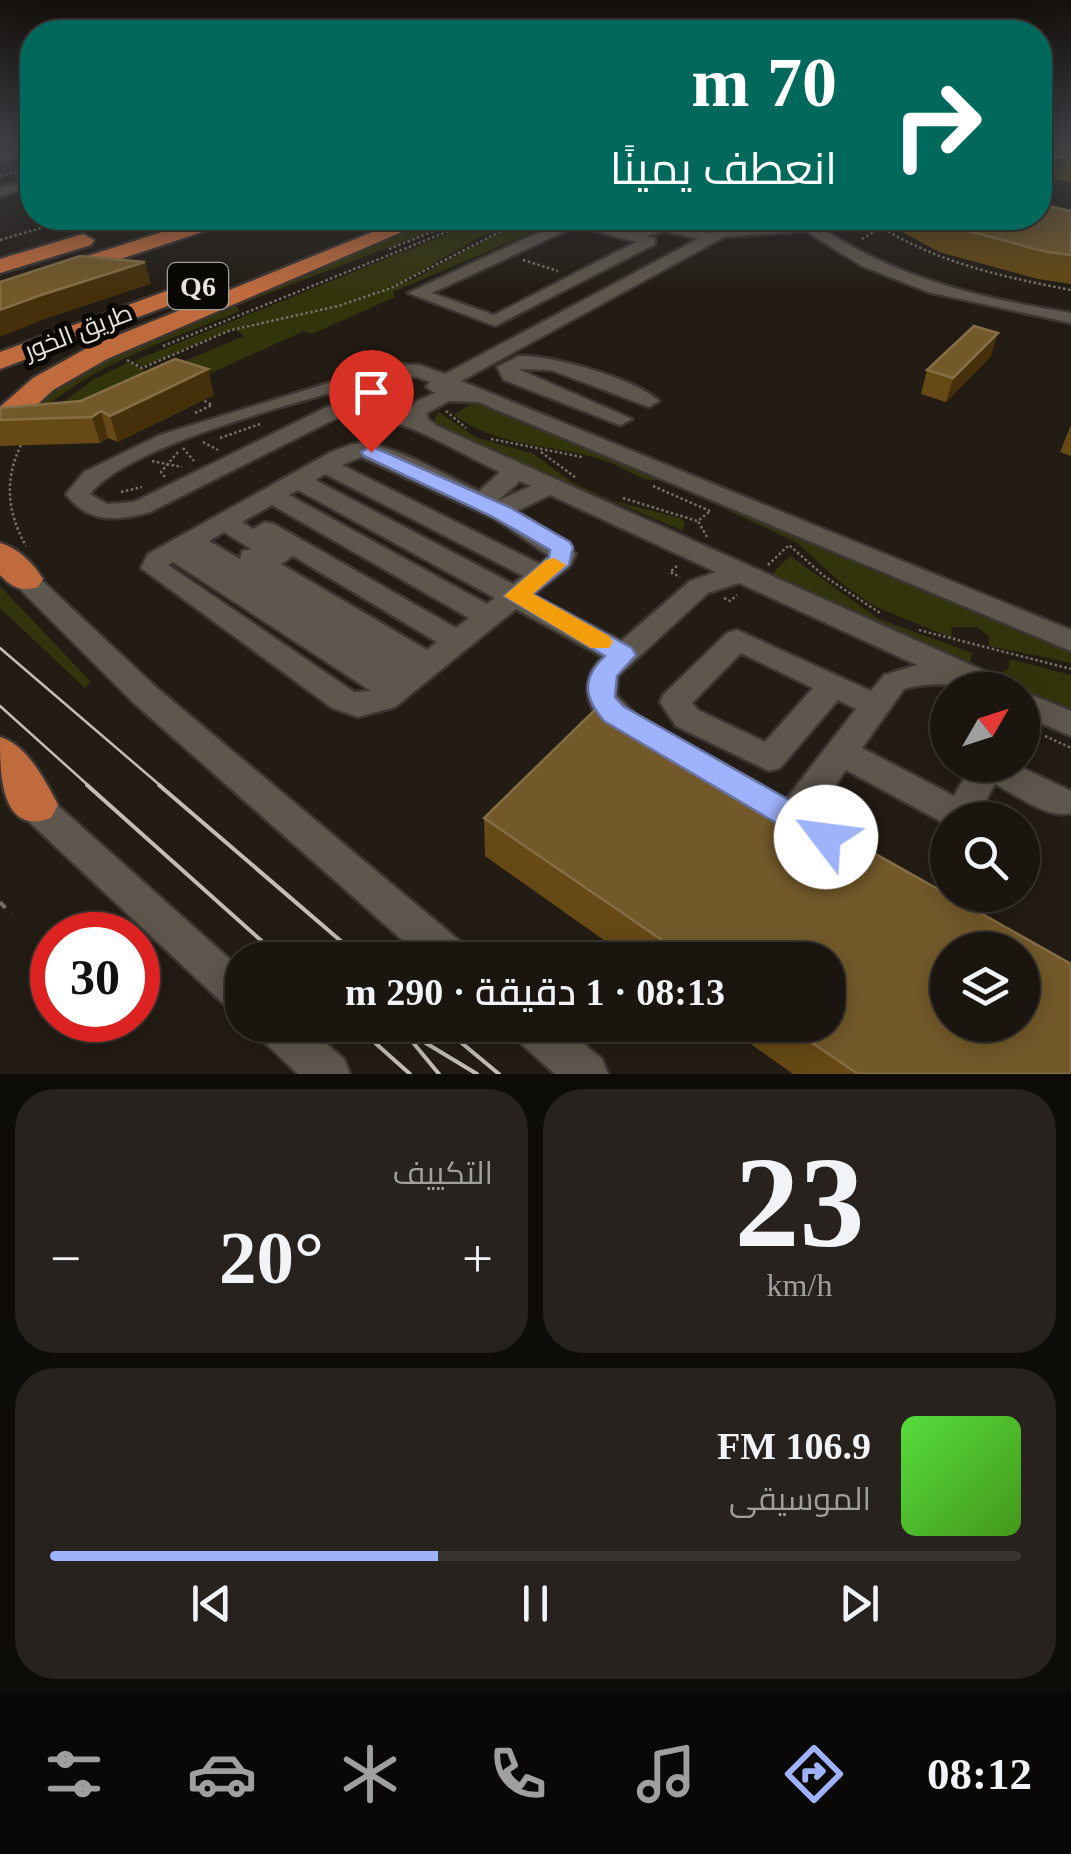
<!DOCTYPE html>
<html lang="ar">
<head>
<meta charset="utf-8">
<style>
	:root { --surface:#1a150f; --page:#27221d; --text:#f1f3f6; --muted:#9f9f9e; --line:#38342f; --accent:#9fb3fd }
	body { margin:0; font-family:"Times New Roman",Cairo,serif; background:var(--page); color:var(--text); direction:rtl; height:100vh; display:flex; flex-direction:column; font-size:38px; white-space:nowrap }
	* { box-sizing:border-box; margin:0 }
	p { font-size:32px; color:var(--muted) }
	.icon { flex:none; width:55px; height:55px; fill:none; stroke:currentColor; stroke-width:2; stroke-linecap:round; stroke-linejoin:round }
	.map { position:relative; height:1074px; overflow:hidden; direction:ltr }
	.drawer { display:flex; flex-direction:column; gap:15px; padding:15px; background:#0e0c08; flex:1 }
	.drawer>* { flex:none }
	.top-card { position:absolute; left:20px; top:20px; width:1032px; height:210px; border-radius:40px; box-shadow:0 5px 25px #0003,0 0 0 2px var(--line); direction:rtl; background:#00695c; color:#fff; overflow:hidden }
	.needle { width:65px; rotate:51deg }
	.buttons { position:absolute; left:930px; top:672px; display:grid; gap:20px }
	.buttons a { display:grid; place-items:center; width:110px; height:110px; border-radius:50%; background:var(--surface); box-shadow:0 5px 25px #0003,0 0 0 2px var(--line); font-size:50px }
	.speed { position:absolute; left:30px; top:912px; display:flex; gap:20px; font-size:50px; font-weight:700; text-align:center }
	.speed>* { display:grid; place-content:center; width:130px; height:130px; border-radius:50%; background:var(--surface); box-shadow:0 5px 25px #0003,0 0 0 2px var(--line); line-height:1 }
	.speed .limit { border:15px solid #d22; background:#fff; color:#111 }
	.pin { position:absolute; display:grid; place-items:center; width:85px; height:85px; color:#fff; margin:-102px -42px; border-radius:50% 50% 50% 0; rotate:-45deg; box-shadow:0 0 10px #0007 }
	.pin .icon { rotate:45deg }
	.me { position:absolute; width:110px; margin:-55px; rotate:300deg; stroke-linejoin:round; filter:drop-shadow(0 0 8px #0008) }
	.turn { display:flex; align-items:center; gap:35px; height:210px; padding:0 50px; font-size:45px }
	.turn .icon { width:130px; height:130px; stroke-width:2.5 }
	.turn b { display:block; font-size:70px; line-height:85px }
	.big { font-size:75px; font-weight:600; line-height:1.1 }
	.drawer .card { flex:1; display:flex; flex-direction:column; justify-content:center; gap:15px; min-width:0; padding:0 35px; border-radius:40px; background:var(--page) }
	.drawer .dial { align-items:center; gap:0 }
	.dial b { font-size:130px; line-height:1 }
	.song { display:flex; align-items:center; gap:30px }
	.cover { width:120px; height:120px; border-radius:15px; background:linear-gradient(135deg,hsl(110 70% 55%),hsl(100 70% 35%)) }
	.played { height:10px; border-radius:5px; background:linear-gradient(90deg,var(--accent) 40%,var(--line) 40%) }
	.keys { display:flex; justify-content:space-around; direction:ltr }
	.heat { display:flex; justify-content:space-between; align-items:center; font-size:55px; direction:ltr }
	.drawer .tiles { flex:1; display:grid; gap:15px; grid-template-columns:1fr 1fr }
	.card:last-child { grid-column:span 2 }
	.trip { position:absolute; left:225px; top:942px; width:620px; height:100px; border-radius:40px; background:var(--surface); box-shadow:0 5px 25px #0003,0 0 0 2px var(--line); font-weight:600; line-height:100px; text-align:center; direction:rtl }
	.tabs { display:flex; height:160px; justify-content:space-around; align-items:center; background:#0a0806; color:var(--muted) }
	.tabs .icon { width:70px; height:70px }
	.tabs .active { color:var(--accent) }
	.tabs b { font-size:45px; color:var(--text) }
	.map>svg:first-child { display:block }
	.green { fill:#32350c }
	.lines { fill:none; stroke-linecap:round; stroke-linejoin:round }
	.minor-casing { stroke:#3b3632; stroke-width:5 }
	.highway-casing { stroke:#3b3632; stroke-width:5 }
	.path-far1 { stroke:#757069; stroke-width:2.5; stroke-dasharray:2.5 2.5; stroke-linecap:butt }
	.path { stroke:#757069; stroke-width:4; stroke-dasharray:8 8; stroke-linecap:butt }
	.minor { fill:#5e574d; fill-rule:evenodd }
	.highway { fill:#bf6b3e; fill-rule:evenodd }
	.tram-far1 { stroke:#c2bdb7; stroke-width:2.5 }
	.tram { stroke:#c2bdb7; stroke-width:4 }
	.wall { fill:#664914; fill-rule:evenodd }
	.shaded-wall { fill:#45300b }
	.building { fill:#73592a; stroke:#856e46; stroke-width:2.5; fill-rule:evenodd }
	.route { fill:#9fb3fd; stroke:#6774a4; stroke-width:2.5 }
	.slow { fill:#f59e0b }
	.labels { text-anchor:middle; stroke-width:10; stroke-linejoin:round; paint-order:stroke }
	.far-street-label { font-size:25px; fill:#e6e2dc; stroke:#090704 }
	.shield { fill:#090704; stroke:#a4a09b; stroke-width:2.5 }
	.shield-label { font-size:28px; font-weight:bold; fill:#e6e2dc }
</style>
</head>
<body>
<div class="map">
<svg width="1071" height="1074" viewBox="0 0 1071 1074">
	<rect width="100%" height="100%" fill="#221c14"/>
	<g class="green">
		<path d="M440 218H465L236 306 240 311C163 343 81 367 22 429L25 411 79 369Z"/>
		<polygon points="487,218 524,218 476,239 400,283 346,304 414,279 520,221 565,218 393,292 395,297 312,334 304,331 187,384 146,367 166,369 244,336 235,330 261,321 230,330 143,366 134,361"/>
		<polygon points="129,362 169,384 56,407 93,380"/>
		<path d="M472 403 482 404 662 479C647 485 626 469 611 463 558 443 501 450 454 415Z"/>
		<polygon points="439,412 475,437 534,454 571,482 614,501 680,518 685,522 683,531 439,427 434,419"/>
		<polygon points="733,508 1071,652 1071,663 989,646 989,636 977,627 951,627 952,638 876,607 846,587 796,542 727,510"/>
		<polygon points="790,556 879,619 972,653 970,663 983,670 1003,672 1009,668 1009,659 1071,675 1071,713 771,575"/>
		<polygon points="0,586 91,682 85,688 0,608"/>
	</g>
	<g class="lines">
		<defs>
			<g id="minor">
				<polygon points="32,146 32,154 0,161 0,153"/>
				<polygon points="32,179 32,187 0,196 0,188"/>
				<path d="M570 218 630 231 663 222 710 233 738 218H755L742 227 853 218 858 219V225L823 229C898 279 984 299 1071 313V323L928 292 862 266 806 231 724 237 461 381 1071 630V651L478 402 449 401 427 413 428 419 437 426 1009 682 1013 690C975 690 942 678 904 689L862 748 954 796 972 765H1016L1071 791V813C1049 820 1015 794 995 784L975 820H948V831L940 821 846 770C830 791 811 837 780 827L775 817 780 807 856 709 838 700 780 768 769 771 676 726 660 702 664 694 727 633 737 630 871 691 884 675 917 665 739 583 708 593 618 676 616 695 644 723 639 731C603 742 566 690 603 657L516 609 395 707 358 717 332 708 141 568 148 554 331 452C340 449 352 443 361 443 393 444 449 477 479 491L500 472C448 448 397 410 339 417L150 512C118 521 88 524 66 494L84 472 160 435 390 364 420 365 445 374 698 239 664 231 647 236 655 238V244L495 326 408 293ZM576 226 636 242 494 315 432 293ZM391 376 417 377 430 382 426 387 435 393 417 401 407 412 361 402 327 407 134 502 107 504 90 494C130 442 323 396 391 376ZM361 457 495 519 549 556 540 564 342 465ZM325 474 523 576 513 584 315 480ZM519 481 531 486 497 501 517 484ZM298 490 495 598 487 604 289 495ZM550 495 716 572 690 581 621 641 533 595 570 566 576 554 562 539 517 511ZM272 505 469 618 456 628 274 524 265 522 253 529 242 522ZM224 532 251 549 242 551 240 559 209 541ZM293 556 437 642 427 650 281 564ZM173 562 371 691 354 692 168 565ZM741 653 813 688 765 742 698 710 692 703Z"/>
				<path d="M519 356C552 355 636 379 659 401L649 407 551 370 518 369 632 419 621 425 614 423 504 380 497 367Z"/>
				<polygon points="25,571 34,573 157,688 467,947 472,960 425,960 135,704 16,585 12,579"/>
				<polygon points="1022,691 1071,711 1071,736 1022,715"/>
				<polygon points="34,791 46,795 242,970 242,1014 228,1008 22,815 17,805 22,795"/>
				<polygon points="255,1025 305,1025 344,1059 350,1074 298,1074 261,1039"/>
				<polygon points="510,1025 561,1025 602,1059 608,1074 555,1074 516,1039"/>
			</g>
			<g id="highway">
				<polygon points="206,218 235,218 232,222 0,299 0,284"/>
				<polygon points="407,218 434,218 107,359 53,390 11,429 0,432 0,407 33,378 89,347"/>
				<polygon points="83,234 94,240 91,245 0,273 0,259"/>
				<polygon points="172,289 181,291 184,296 181,301 0,369 0,352"/>
				<path d="M0 543C18 548 33 563 43 579L38 587C20 592 13 588 0 575Z"/>
				<path d="M0 737C27 745 45 780 58 805L51 818C0 837 0 772 0 737Z"/>
			</g>
		</defs>
		<use href="#minor" class="minor-casing"/>
		<use href="#highway" class="highway-casing"/>
		<g class="path-far1">
			<polyline points="0,176 32,168"/>
			<path d="M867 218C929 261 998 276 1071 290"/>
			<polyline points="862,239 880,228"/>
			<polyline points="0,240 75,218"/>
			<polyline points="389,249 467,218"/>
			<polyline points="523,260 558,271"/>
			<polyline points="163,346 481,218"/>
			<polyline points="127,360 142,368 231,330 338,306 391,288 526,218"/>
			<polyline points="400,399 411,386"/>
			<polyline points="446,411 466,428"/>
			<polyline points="195,413 212,405 201,399"/>
			<polyline points="220,438 260,424"/>
			<polyline points="491,439 582,457"/>
			<polyline points="203,442 218,450"/>
			<path d="M21 445C4 480 7 512 26 546"/>
			<polyline points="183,448 194,461"/>
			<polyline points="541,452 575,477"/>
			<polyline points="152,461 182,467"/>
			<polyline points="165,477 161,472 178,452"/>
			<polyline points="653,486 710,511"/>
			<polyline points="121,492 142,487"/>
			<polyline points="623,498 697,521"/>
			<polyline points="707,537 698,521 709,512"/>
			<polyline points="768,565 789,545 824,576 880,613"/>
			<polyline points="677,566 670,572 680,577"/>
			<polyline points="724,598 730,601 737,595"/>
			<polyline points="919,630 1071,669"/>
			<polyline points="1045,736 1071,748"/>
		</g>
		<polyline class="path" points="0,902 11,914"/>
		<use href="#minor" class="minor"/>
		<use href="#highway" class="highway"/>
		<g class="tram-far1">
			<polyline points="0,648 162,787"/>
			<polyline points="0,706 90,787"/>
		</g>
		<g class="tram">
			<polyline points="87,785 283,960"/>
			<polyline points="159,785 363,960"/>
			<polyline points="355,1025 410,1074"/>
			<polyline points="396,1025 477,1074"/>
			<polyline points="440,1025 499,1074"/>
			<polyline points="410,1039 439,1074"/>
		</g>
	</g>
	<g class="wall">
		<polygon points="1040,142 1071,142 1071,182 1060,180 1040,183"/>
		<polygon points="1071,211 1071,284 1038,279 939,252 877,218 1040,218"/>
		<polygon points="991,356 946,402 921,394 927,370"/>
		<polygon points="214,395 118,442 108,438 100,443 0,446 0,408"/>
		<polygon points="1071,425 1071,456 1060,452"/>
		<path d="M604 701 1071 964V1074H793L724 1025H828V960H632L485 856 484 818ZM948 950H1022V1025H948Z"/>
	</g>
	<g class="shaded-wall">
		<polygon points="1068,156 1060,180 1040,183 1040,161"/>
		<polygon points="145,262 151,284 45,319 0,337 0,310 38,296"/>
		<polygon points="998,333 991,356 946,402 953,378"/>
		<polygon points="208,369 214,395 118,442 110,416"/>
		<polygon points="101,411 108,438 100,443 92,417"/>
	</g>
	<g class="building">
		<polygon points="1040,142 1071,142 1071,157 1050,158 1040,161"/>
		<polygon points="1040,204 1071,211 1071,255 1047,252 945,225 930,218 1040,218"/>
		<polygon points="80,256 145,262 38,296 0,310 0,282"/>
		<polygon points="974,326 998,333 953,378 927,370"/>
		<polygon points="175,359 208,369 110,416 101,411 92,417 0,420 0,408 81,401"/>
		<path d="M604 701 1071 964V1074H858L786 1025H828V960H691L484 818ZM948 950H1022V1025H948Z"/>
	</g>
	<linearGradient id="sky" x2="0" y2="1"><stop stop-color="#130f0b"/><stop offset="0.49" stop-color="#3e4045"/><stop offset="1" stop-color="#3e4045" stop-opacity="0"/></linearGradient>
	<rect width="1071" height="292" fill="url(#sky)"/>
	<path class="route" d="M371 446 509 507 570 542 573 547 569 565 533 594 632 648 636 655 617 676 615 697 623 706 837 827 842 837 837 846 826 850 815 846 604 721C584 698 581 678 605 656L504 596 549 557 550 550 493 517 364 456 361 452Z"/>
	<polygon class="slow" points="554,558 566,565 533,594 609,636 613,642 609,648 591,648 504,596 546,560"/>
	<g class="labels">
		<g class="far-street-label">
			<text transform="translate(78 331) rotate(-21)" y="9">طريق الخور</text>
		</g>
		<rect class="shield" x="168" y="263" width="60" height="46" rx="8"/>
		<g class="shield-label">
			<text x="198" y="296">Q6</text>
		</g>
	</g>
</svg>
<div class="buttons">
<a><svg class="needle" viewBox="-14 -14 28 28"><path d="M0-13l5 13h-10z" fill="#e53935"/><path d="M0 13l5-13h-10z" fill="#9f9f9e"/></svg></a>
<a><svg class="icon" aria-label="search" viewBox="0 0 24 24"><circle cx="10" cy="10" r="6"/><path d="M15 15l6 6"/></svg></a>
<a><svg class="icon" aria-label="layers" viewBox="0 0 24 24"><path d="M12 4l9 5-9 5-9-5zM3 14l9 5 9-5"/></svg></a>
</div>
<div class="speed"><div class="limit">30</div></div>
<div class="pin" style="left:371px;top:452px;background:#d93025"><svg class="icon" aria-label="arrive" viewBox="0 0 24 24"><path d="M6 21V4h12l-3 4 3 4H6"/></svg></div>
<svg class="me" style="left:826px;top:837px" viewBox="-20 -20 40 40"><circle r="19" fill="#fff"/><path d="M0-13L10 11 0 6-10 11z" fill="#9fb3fd"/></svg>
<div class="trip">08:13 · 1 دقيقة · 290 m</div>
<div class="top-card">
<div class="turn"><svg class="icon" aria-label="right" viewBox="0 0 24 24"><path d="M7 20v-9h11M14 6l5 5-5 5"/></svg><div><b>70 m</b>انعطف يمينًا</div></div>
</div>
</div>
<section class="drawer">
<div class="tiles">
<div class="card dial"><b>23</b><p>km/h</p></div>
<div class="card"><p>التكييف</p>
<div class="heat"><a>−</a><b class="big">20°</b><a>+</a></div>
</div>
<div class="card">
<div class="song"><i class="cover"></i><div><b>106.9 FM</b><p>الموسيقى</p></div></div>
<div class="played"></div>
<div class="keys"><svg class="icon" aria-label="previous" viewBox="0 0 24 24"><path d="M18 5L8 12l10 7zM5 5v14"/></svg><svg class="icon" aria-label="pause" viewBox="0 0 24 24"><path d="M8 5v14M16 5v14"/></svg><svg class="icon" aria-label="next" viewBox="0 0 24 24"><path d="M6 5l10 7-10 7zM19 5v14"/></svg></div>
</div>
</div>
</section>
<nav class="tabs">
<b>08:12</b>
<svg class="icon active" aria-label="directions" viewBox="0 0 24 24"><path d="M12 3l9 9-9 9-9-9zM9 14v-3h6M13 9l2 2-2 2"/></svg>
<svg class="icon" aria-label="music" viewBox="0 0 24 24"><path d="M9 18V5l10-2v13"/><circle cx="6" cy="18" r="3"/><circle cx="16" cy="16" r="3"/></svg>
<svg class="icon" aria-label="phone" viewBox="0 0 24 24"><path d="M5 4h4l2 5-3 2q2 4 5 5l2-3 5 2v4C11 20 4 13 5 4z"/></svg>
<svg class="icon" aria-label="climate" viewBox="0 0 24 24"><path d="M12 3v18M4 7l16 10M4 17L20 7"/></svg>
<svg class="icon" aria-label="car" viewBox="0 0 24 24"><path d="M5 17H2v-5l4-1 3-4h7l3 4 3 1v5h-3M9 17h6M6 11h13"/><circle cx="7" cy="17" r="2"/><circle cx="17" cy="17" r="2"/></svg>
<svg class="icon" aria-label="filters" viewBox="0 0 24 24"><path d="M4 7h16M4 17h16"/><circle cx="9" cy="7" r="2"/><circle cx="15" cy="17" r="2"/></svg>
</nav>
</body>
</html>
